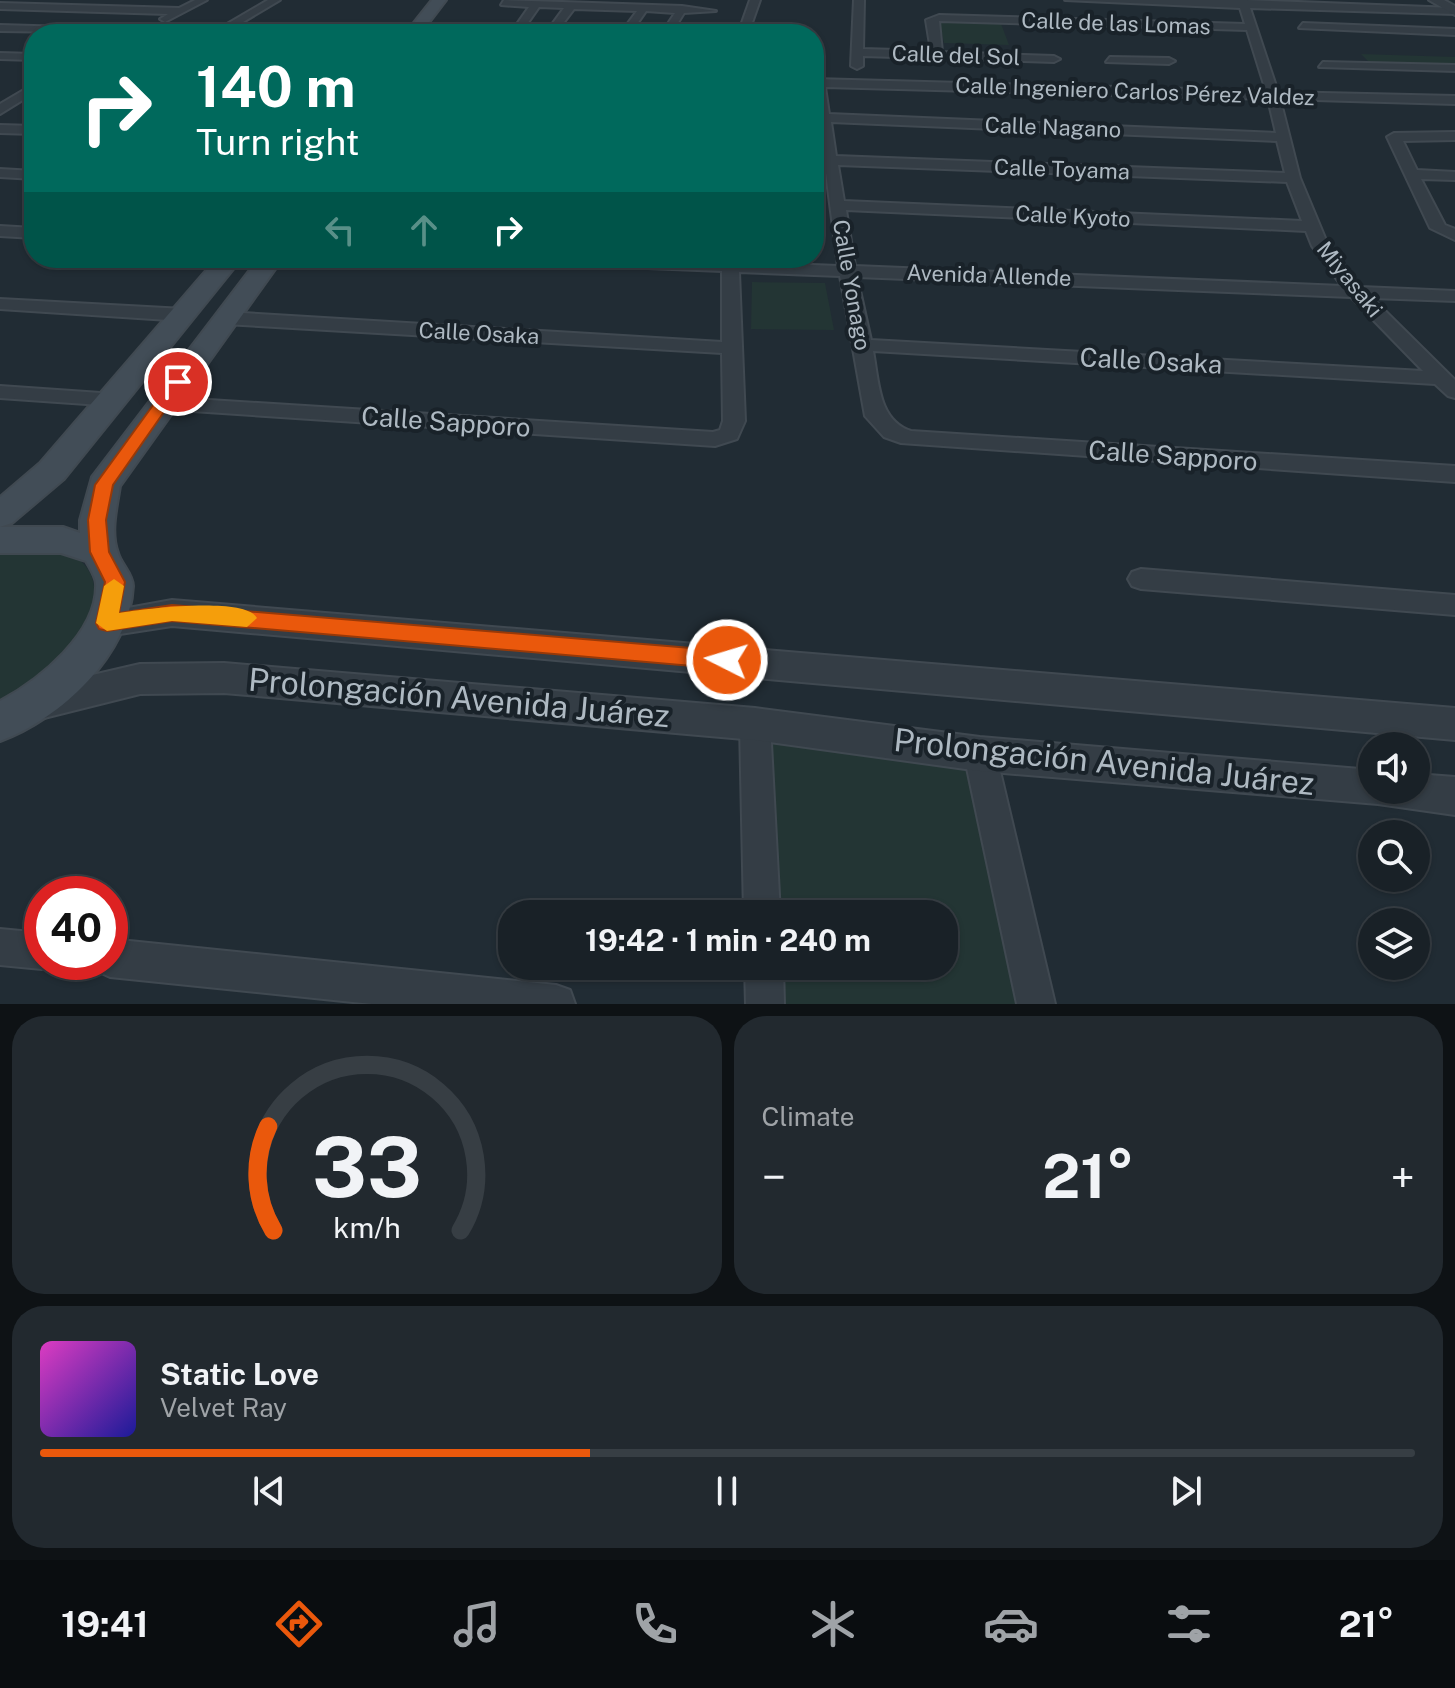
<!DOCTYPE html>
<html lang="en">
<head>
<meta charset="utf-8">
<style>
	:root { --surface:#192127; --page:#22292f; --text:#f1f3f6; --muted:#9fa3a7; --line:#373e44; --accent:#ea580c }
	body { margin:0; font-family:"Public Sans",sans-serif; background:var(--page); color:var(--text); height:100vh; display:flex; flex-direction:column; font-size:30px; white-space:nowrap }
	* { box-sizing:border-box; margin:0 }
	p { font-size:26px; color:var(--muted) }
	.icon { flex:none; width:44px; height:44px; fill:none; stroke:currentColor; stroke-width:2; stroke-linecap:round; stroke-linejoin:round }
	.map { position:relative; height:1004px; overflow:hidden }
	.drawer { display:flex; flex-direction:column; gap:12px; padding:12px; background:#0e1215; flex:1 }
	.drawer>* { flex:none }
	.guide { position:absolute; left:24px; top:24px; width:800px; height:244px; border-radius:32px; box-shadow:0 2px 6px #0004,0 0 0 2px var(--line); background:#00695c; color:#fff; overflow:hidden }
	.fabs { position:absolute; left:1358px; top:732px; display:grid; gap:16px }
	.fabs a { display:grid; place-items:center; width:72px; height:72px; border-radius:50%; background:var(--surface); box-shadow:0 2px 6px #0004,0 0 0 2px var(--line); font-size:40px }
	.speed { position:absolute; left:24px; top:876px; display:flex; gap:16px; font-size:40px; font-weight:700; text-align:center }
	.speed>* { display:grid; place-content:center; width:104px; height:104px; border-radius:50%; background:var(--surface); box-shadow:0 2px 6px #0004,0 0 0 2px var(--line); line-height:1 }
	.speed .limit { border:12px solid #d22; background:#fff; color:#111 }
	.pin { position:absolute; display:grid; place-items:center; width:68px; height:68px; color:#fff; margin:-34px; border:4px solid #fff; border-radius:50%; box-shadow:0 2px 8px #0007 }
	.me { position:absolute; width:88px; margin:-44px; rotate:275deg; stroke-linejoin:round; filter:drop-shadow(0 0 6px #0008) }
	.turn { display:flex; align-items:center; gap:28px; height:168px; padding:0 40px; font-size:36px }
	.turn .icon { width:104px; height:104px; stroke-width:2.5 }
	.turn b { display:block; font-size:56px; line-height:68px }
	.lanes { display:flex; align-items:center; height:76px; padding:0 40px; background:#0003; justify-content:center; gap:40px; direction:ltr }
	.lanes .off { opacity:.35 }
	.big { font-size:60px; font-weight:700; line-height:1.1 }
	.drawer .widget { flex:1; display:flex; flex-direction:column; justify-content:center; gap:12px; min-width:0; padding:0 28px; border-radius:32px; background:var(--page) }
	.drawer .dial { align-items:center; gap:0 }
	.dial svg { height:208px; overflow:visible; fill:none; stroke:var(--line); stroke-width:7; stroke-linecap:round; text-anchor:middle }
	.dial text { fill:var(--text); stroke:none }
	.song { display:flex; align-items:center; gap:24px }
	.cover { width:96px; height:96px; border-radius:12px; background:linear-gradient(135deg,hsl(310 70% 55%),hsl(240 70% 35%)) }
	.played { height:8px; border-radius:4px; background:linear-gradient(90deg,var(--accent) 40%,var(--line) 40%) }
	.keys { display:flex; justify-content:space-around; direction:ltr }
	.heat { display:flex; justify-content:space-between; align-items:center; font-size:44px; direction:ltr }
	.drawer .tiles { flex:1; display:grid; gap:12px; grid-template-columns:1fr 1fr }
	.widget:last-child { grid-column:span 2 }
	.trip { position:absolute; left:498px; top:900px; width:460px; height:80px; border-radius:32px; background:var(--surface); box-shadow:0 2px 6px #0004,0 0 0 2px var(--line); font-weight:700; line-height:80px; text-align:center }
	.menu { display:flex; height:128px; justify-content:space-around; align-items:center; background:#0a0d10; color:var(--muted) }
	.menu .icon { width:56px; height:56px }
	.menu .current { color:var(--accent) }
	.menu b { font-size:36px; color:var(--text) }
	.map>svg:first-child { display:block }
	.green { fill:#233534 }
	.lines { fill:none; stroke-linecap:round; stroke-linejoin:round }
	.minor-casing { stroke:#404951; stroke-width:4 }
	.tertiary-casing { stroke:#404951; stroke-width:4 }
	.secondary-casing { stroke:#404951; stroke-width:4 }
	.minor { fill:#343d45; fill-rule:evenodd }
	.tertiary { fill:#343d45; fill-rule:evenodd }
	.secondary { fill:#424d57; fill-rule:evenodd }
	.route { fill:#ea580c; stroke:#983908; stroke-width:2 }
	.slow { fill:#f59e0b }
	.labels { text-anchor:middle; stroke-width:8; stroke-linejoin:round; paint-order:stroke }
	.far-street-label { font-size:22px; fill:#aeb9c2; stroke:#192229 }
	.street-label { font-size:26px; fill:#aeb9c2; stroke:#192229 }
	.near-street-label { font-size:32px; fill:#aeb9c2; stroke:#192229 }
</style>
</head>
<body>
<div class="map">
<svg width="1455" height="1004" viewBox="0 0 1455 1004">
	<rect width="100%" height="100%" fill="#212c34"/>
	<g class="green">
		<polygon points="939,20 1000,21 1009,45 944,43"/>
		<polygon points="1361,54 1455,57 1455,65 1370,63"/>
		<polygon points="752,282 825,283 834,330 751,329"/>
		<path d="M40 546C49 549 61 550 70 554 115 577 89 632 64 660 47 678 20 693 0 709V547Z"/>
		<polygon points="766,737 973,771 1020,1004 779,1004 777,966 944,966 944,914 775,914"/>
	</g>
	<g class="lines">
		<defs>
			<g id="minor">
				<polygon points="195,0 207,0 165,22 160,19 168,14 0,9 0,3 179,8"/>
				<polygon points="268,0 280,0 223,34 210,34"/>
				<polygon points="504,0 682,6 716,11 684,13 671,34 661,34 675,13 646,11 630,34 620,34 637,11 574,9 555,34 545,34 564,8 539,7 520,34 510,34 529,7 501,5"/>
				<polygon points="750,0 760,0 748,34 738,34"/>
				<path d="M854 0H864L863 49 931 51 926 20 939 15 1245 24 1240 8 1065 0H1247L1455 8V14L1250 8 1278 92 1455 96V104L1280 99 1300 178 1328 245 1361 287 1455 291V301L1372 298 1455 380V398L1448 396 1435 384 873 351C879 382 878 420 911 431L1455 466V482L901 443 884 437 865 416 840 276 739 272 745 421 737 439 715 446 162 409 151 403 162 397 713 432 720 430 723 421 722 353 225 324 216 318 225 312 722 342V271L523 263 515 258 722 261V258H738L739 262 838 266 814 79 1266 91 1247 30 939 21 942 52 1054 56 1060 59 1054 62 863 56V66L857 69 851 66ZM825 87 1268 99 1276 133 829 114ZM831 122 1277 141 1285 173 836 156ZM838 165 1287 182 1302 221 844 201ZM846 210 1306 231 1312 246 1342 286 855 266ZM857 277 1351 297 1423 371 871 340Z"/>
				<polygon points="1303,23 1455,29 1455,35 1299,28"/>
				<polygon points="0,25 203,31 208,34 0,31"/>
				<polygon points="0,53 34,54 34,60 0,59"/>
				<polygon points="1110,57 1169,58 1175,61 1169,64 1106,62"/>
				<polygon points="1323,62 1455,65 1455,71 1319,67"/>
				<polygon points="34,84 34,93 0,114 0,104"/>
				<polygon points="0,125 34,126 34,134 0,133"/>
				<polygon points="1455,132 1455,140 1403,141 1417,170 1455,172 1455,180 1421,179 1445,225 1455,229 1455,240 1430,228 1387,137 1394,133"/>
				<polygon points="0,169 34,171 34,179 0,177"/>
				<polygon points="0,226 34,228 34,238 0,236"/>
				<polygon points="0,299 184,309 193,315 184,321 0,309"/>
				<polygon points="0,386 115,394 126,400 115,406 0,398"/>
				<polygon points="1141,569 1455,595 1455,615 1141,589 1132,586 1128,579 1132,572"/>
				<polygon points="755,711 766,715 770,724 780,914 744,914 740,724 744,715"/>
				<polygon points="980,740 991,744 996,754 1055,1004 1017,1004 964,754 969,744"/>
				<polygon points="0,929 42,933 42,962 55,964 42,969 0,965"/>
				<polygon points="110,939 556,985 570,990 575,1004 372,1004 110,977 97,971 93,962 110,962"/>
				<polygon points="745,966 783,966 784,1004 746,1004"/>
			</g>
			<g id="tertiary">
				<polygon points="1429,0 1444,0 1455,6 1455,15"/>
				<polygon points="172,600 1455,708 1455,740 172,626 107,636 95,632 90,623 95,614"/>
				<polygon points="224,663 755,708 980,737 1372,770 1372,790 1416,790 1416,774 1455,777 1455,815 1378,804 980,771 755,740 224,693 140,694 32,721 19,716 13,705 19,694 32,689 140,664"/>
			</g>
			<g id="secondary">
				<polygon points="432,0 446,0 420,34 405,34"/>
				<polygon points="217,258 242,258 64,479 12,523 0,527 0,497 40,463"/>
				<path d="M259 258H283L120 486C117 507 110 532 118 553 121 564 133 574 133 586 130 654 61 719 0 741V701C39 680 98 633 96 584 96 577 89 567 86 561L61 553H0V527H63L80 533V520L92 477Z"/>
			</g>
		</defs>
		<use href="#minor" class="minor-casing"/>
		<use href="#tertiary" class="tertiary-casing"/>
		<use href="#secondary" class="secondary-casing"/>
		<use href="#minor" class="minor"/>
		<use href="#tertiary" class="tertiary"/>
		<use href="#secondary" class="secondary"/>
	</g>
	<polygon class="route" points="172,379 185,382 113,485 106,520 109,552 125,582 119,613 172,605 727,651 734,654 737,660 734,666 727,669 172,621 107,631 99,629 96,623 105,582 90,552 88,520 95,485"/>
	<path class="slow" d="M114 579 124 586 119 613C143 609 245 596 257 618L247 627 172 621 107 631 96 623 104 586Z"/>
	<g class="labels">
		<g class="far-street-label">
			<text transform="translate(1116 23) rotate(2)" y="8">Calle de las Lomas</text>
			<text transform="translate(956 55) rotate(2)" y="8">Calle del Sol</text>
			<text transform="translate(1135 91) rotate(2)" y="8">Calle Ingeniero Carlos Pérez Valdez</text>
			<text transform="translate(1053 127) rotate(2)" y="8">Calle Nagano</text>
			<text transform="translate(1062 169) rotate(2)" y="8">Calle Toyama</text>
			<text transform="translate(1073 216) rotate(3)" y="8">Calle Kyoto</text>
			<text transform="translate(989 275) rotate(2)" y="8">Avenida Allende</text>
			<text transform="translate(1350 279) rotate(51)" y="8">Miyasaki</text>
			<text transform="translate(852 285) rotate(80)" y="8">Calle Yonago</text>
			<text transform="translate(479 333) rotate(3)" y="8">Calle Osaka</text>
		</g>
		<g class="street-label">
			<text transform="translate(1151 361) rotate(3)" y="9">Calle Osaka</text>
			<text transform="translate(446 422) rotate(4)" y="9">Calle Sapporo</text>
			<text transform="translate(1173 456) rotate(4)" y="9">Calle Sapporo</text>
		</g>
		<g class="near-street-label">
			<text transform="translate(459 698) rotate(5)" y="11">Prolongación Avenida Juárez</text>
			<text transform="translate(1104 762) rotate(6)" y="11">Prolongación Avenida Juárez</text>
		</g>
	</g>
</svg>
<div class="fabs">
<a><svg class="icon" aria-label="sound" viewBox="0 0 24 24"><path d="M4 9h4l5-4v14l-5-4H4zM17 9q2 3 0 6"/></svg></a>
<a><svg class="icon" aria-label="search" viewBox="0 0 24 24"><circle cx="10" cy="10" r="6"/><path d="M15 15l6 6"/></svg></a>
<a><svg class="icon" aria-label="layers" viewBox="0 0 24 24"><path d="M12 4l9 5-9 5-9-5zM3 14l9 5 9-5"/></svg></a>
</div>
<div class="speed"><div class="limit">40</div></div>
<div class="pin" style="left:178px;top:382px;background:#d93025"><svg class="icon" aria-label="arrive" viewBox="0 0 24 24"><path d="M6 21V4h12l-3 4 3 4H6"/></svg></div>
<svg class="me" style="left:727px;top:660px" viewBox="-20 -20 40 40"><circle r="17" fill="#ea580c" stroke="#fff" stroke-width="3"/><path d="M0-11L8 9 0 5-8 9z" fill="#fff"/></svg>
<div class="trip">19:42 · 1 min · 240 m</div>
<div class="guide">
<div class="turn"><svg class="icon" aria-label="right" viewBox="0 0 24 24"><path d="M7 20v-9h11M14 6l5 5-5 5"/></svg><div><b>140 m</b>Turn right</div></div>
<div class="lanes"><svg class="icon off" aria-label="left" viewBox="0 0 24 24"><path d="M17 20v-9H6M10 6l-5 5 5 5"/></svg><svg class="icon off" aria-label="ahead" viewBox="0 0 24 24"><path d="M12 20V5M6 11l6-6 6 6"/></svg><svg class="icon" aria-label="right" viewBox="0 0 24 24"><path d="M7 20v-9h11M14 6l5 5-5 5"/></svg></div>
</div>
</div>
<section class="drawer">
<div class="tiles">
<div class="widget dial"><svg viewBox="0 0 100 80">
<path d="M14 69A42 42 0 1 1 86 69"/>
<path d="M14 69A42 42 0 0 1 12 29" stroke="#ea580c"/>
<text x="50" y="56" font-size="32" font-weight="700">33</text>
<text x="50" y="72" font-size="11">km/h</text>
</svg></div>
<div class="widget"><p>Climate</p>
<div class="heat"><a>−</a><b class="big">21°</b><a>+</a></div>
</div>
<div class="widget">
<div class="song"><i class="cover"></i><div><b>Static Love</b><p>Velvet Ray</p></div></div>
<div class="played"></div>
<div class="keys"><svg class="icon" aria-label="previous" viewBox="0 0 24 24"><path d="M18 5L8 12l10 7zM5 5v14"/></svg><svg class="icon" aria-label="pause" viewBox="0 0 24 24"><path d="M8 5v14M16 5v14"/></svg><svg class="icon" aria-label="next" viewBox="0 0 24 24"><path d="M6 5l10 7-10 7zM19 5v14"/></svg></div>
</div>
</div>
</section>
<nav class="menu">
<b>19:41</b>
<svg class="icon current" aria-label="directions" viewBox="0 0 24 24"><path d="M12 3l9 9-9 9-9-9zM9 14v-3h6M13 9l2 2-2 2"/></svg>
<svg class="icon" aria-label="music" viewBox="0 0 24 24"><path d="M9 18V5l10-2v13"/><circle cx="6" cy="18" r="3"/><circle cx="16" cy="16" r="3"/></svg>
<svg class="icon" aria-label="phone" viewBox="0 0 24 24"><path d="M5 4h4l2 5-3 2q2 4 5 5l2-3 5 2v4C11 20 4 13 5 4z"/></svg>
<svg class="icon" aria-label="climate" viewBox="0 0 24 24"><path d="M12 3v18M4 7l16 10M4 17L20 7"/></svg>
<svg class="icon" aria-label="car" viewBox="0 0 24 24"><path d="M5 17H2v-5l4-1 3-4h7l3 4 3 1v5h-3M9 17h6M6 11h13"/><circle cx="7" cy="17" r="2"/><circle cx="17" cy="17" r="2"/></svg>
<svg class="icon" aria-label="filters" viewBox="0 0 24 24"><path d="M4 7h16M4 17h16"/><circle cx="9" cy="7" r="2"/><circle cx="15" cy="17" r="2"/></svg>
<b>21°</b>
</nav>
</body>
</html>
